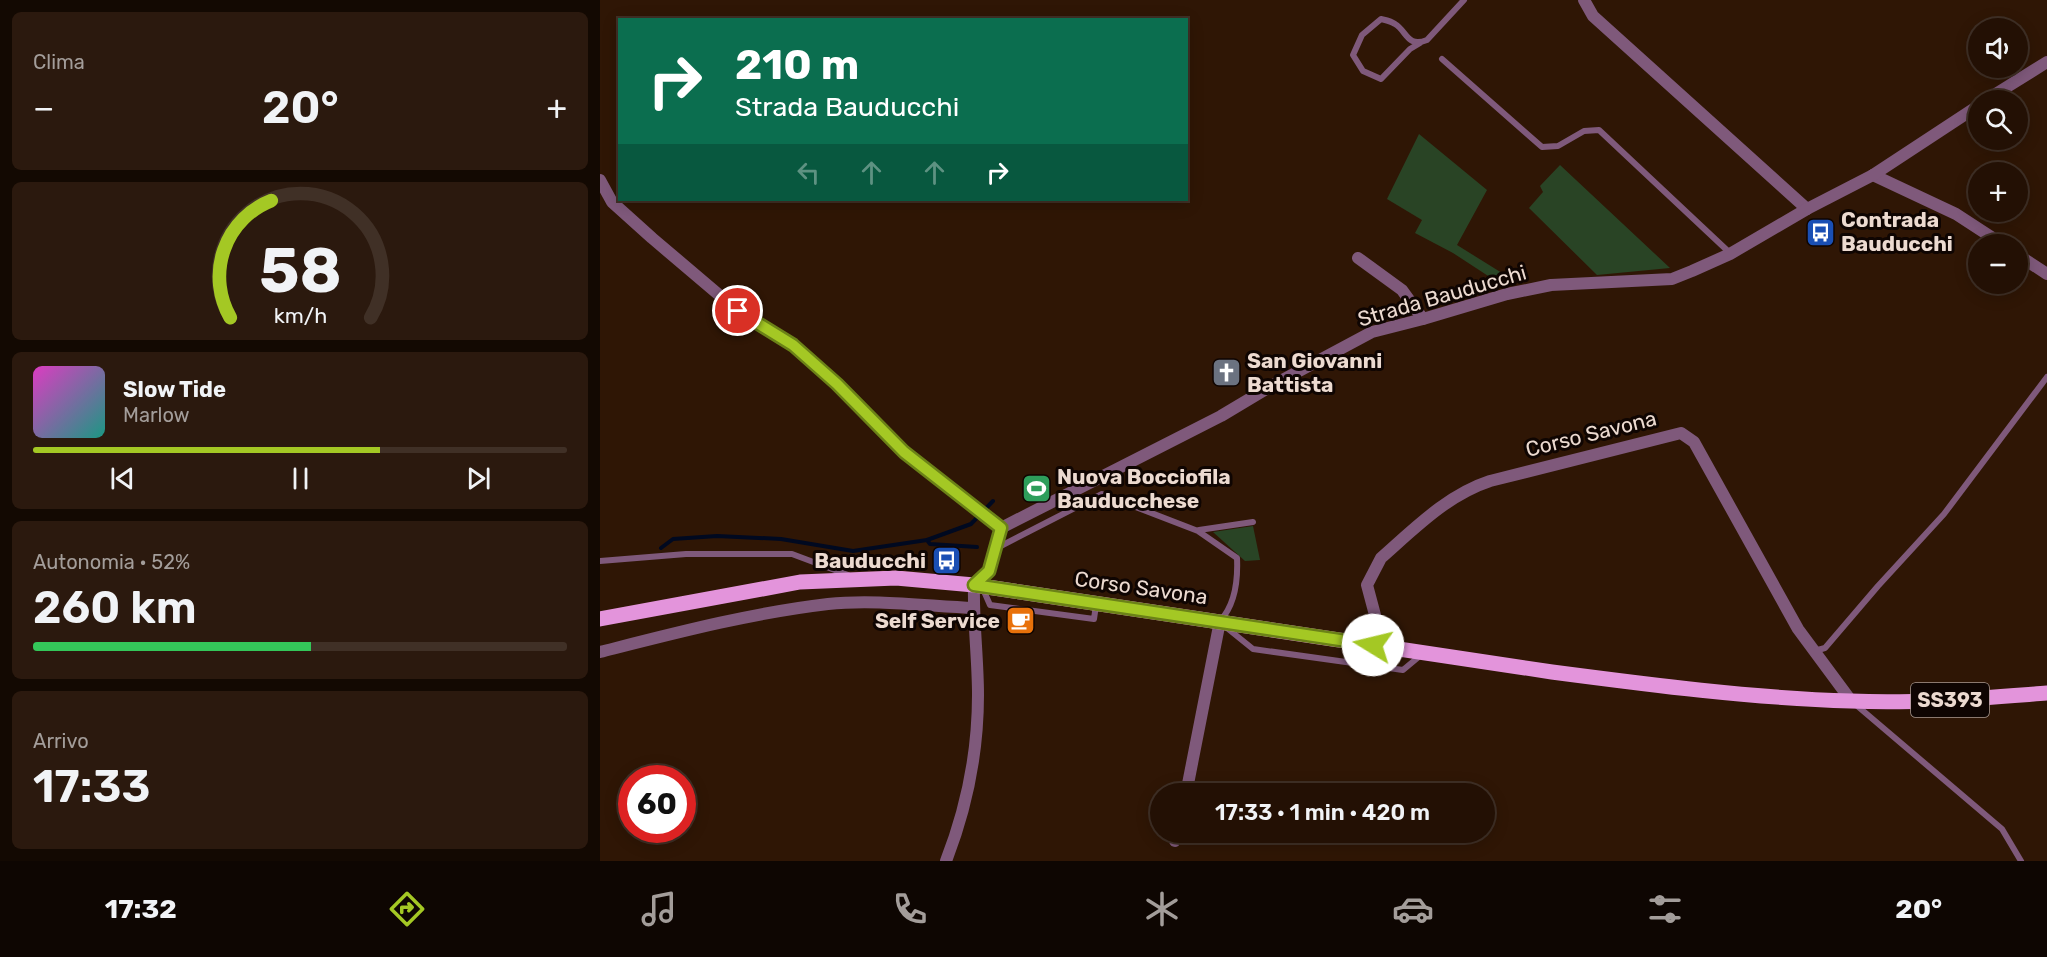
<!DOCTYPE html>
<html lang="it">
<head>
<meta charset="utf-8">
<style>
	:root { --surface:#231004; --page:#2b190e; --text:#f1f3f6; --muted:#a39d9a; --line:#403026; --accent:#a4c824 }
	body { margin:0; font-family:Rubik,sans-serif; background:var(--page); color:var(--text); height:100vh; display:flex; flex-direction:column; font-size:22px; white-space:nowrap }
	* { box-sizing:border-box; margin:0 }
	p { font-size:20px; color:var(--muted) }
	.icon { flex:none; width:33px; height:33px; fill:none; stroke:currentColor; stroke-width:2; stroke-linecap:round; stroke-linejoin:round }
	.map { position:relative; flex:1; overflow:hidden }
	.drawer { display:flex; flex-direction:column; gap:12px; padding:12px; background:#130902; width:600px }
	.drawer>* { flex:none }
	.hud { position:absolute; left:18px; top:18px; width:570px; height:183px; border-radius:0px; box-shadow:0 3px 15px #0003,0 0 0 2px var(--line); background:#0b6e4f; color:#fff; overflow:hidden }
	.controls { position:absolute; left:1368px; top:18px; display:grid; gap:12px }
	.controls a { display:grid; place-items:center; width:60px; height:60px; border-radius:50%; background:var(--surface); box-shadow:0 3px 15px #0003,0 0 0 2px var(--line); font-size:30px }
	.speed { position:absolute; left:18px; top:765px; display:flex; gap:12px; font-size:30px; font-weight:700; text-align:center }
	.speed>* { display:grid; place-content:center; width:78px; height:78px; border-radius:50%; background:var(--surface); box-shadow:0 3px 15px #0003,0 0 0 2px var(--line); line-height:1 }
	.speed .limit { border:9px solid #d22; background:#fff; color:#111 }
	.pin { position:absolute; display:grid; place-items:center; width:51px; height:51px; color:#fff; margin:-26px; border:3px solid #fff; border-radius:50%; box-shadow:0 2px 6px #0007 }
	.me { position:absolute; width:66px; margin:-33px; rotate:279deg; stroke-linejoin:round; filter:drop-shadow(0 0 4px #0008) }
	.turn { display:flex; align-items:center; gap:21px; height:126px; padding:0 18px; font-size:27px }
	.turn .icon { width:78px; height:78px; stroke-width:2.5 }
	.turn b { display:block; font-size:42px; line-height:51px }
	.lanes { display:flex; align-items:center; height:57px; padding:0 18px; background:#0003; justify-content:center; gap:30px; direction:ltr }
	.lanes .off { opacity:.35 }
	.big { font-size:45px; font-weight:600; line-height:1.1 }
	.drawer .tile { flex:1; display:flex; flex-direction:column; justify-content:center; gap:9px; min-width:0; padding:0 21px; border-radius:9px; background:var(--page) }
	.drawer .dial { align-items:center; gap:0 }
	.dial svg { height:156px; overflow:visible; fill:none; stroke:var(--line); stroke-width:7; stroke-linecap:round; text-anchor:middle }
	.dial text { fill:var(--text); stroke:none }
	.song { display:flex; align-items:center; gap:18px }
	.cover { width:72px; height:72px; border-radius:9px; background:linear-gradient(135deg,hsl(310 70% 55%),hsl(170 70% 35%)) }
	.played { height:6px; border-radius:3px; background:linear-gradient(90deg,var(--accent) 65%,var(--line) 65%) }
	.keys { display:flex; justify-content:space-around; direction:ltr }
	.heat { display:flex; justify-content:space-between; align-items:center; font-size:33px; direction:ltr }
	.charge { height:9px; border-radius:4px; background:linear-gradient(90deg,#34c759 52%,var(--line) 0) }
	.trip { position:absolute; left:550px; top:783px; width:345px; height:60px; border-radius:30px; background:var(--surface); box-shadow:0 3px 15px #0003,0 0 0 2px var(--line); font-weight:600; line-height:60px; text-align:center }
	.tab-bar { display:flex; height:96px; justify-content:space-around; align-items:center; background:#0e0602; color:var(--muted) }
	.tab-bar .icon { width:42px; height:42px }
	.tab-bar .selected { color:var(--accent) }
	.tab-bar b { font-size:27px; color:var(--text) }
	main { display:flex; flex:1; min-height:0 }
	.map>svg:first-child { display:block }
	.green { fill:#294425 }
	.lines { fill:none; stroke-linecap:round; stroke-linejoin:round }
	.stream { stroke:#000920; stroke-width:4 }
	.service { stroke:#7f597b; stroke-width:6 }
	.minor { stroke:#7f597b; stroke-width:12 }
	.primary { stroke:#e394db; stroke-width:15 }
	.route-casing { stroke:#6b8217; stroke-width:15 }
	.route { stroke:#a4c824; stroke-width:10 }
	.labels { text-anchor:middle; stroke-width:6; stroke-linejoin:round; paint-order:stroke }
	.shield { fill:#0f0502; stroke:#aa9a92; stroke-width:1.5 }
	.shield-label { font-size:20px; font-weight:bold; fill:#ecdad0 }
	.poi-label { font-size:21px; font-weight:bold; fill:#ecdad0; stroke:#0f0502; text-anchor:start }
	.street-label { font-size:21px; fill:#ecdad0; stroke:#0f0502 }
</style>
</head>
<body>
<main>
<section class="drawer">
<div class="tile"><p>Clima</p>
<div class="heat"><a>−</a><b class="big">20°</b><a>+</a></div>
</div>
<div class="tile dial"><svg viewBox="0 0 100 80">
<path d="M14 69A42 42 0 1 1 86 69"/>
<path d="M14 69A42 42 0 0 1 35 9" stroke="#a4c824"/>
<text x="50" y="56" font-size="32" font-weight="700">58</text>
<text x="50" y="72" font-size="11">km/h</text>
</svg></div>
<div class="tile">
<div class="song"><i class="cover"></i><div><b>Slow Tide</b><p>Marlow</p></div></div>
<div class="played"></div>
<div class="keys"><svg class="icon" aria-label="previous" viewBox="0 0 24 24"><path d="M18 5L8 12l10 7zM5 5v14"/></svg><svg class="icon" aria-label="pause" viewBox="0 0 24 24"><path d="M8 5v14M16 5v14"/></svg><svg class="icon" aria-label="next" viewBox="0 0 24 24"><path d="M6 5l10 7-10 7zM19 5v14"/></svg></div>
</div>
<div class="tile"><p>Autonomia · 52%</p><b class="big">260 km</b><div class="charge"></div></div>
<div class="tile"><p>Arrivo</p><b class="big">17:33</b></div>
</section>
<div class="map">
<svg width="1447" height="861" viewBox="0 0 1447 861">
	<rect width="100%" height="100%" fill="#2f1605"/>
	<g class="green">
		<polygon points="819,134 887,190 857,245 910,278 912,283 902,285 853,253 815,233 822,220 787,199"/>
		<polygon points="960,165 1070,268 997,275 929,208 943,192 940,186"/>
		<polygon points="653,526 660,560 645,561 613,532"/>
	</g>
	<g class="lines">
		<g class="stream">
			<polyline points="327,540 330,544 377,547"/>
			<polyline points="61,548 73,539 117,536 181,539 253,551 327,540 371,524 393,501"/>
		</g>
		<g class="service">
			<path d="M820 43 810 49 781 79 763 71 753 55 762 35 781 19C785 20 791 21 795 24 807 31 807 48 827 40L864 0"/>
			<polyline points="842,59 942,147 958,146 984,131 999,130 1130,253"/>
			<polyline points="599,530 653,522"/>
			<path d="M395 549 502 494 598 531 637 558C638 580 635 605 620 621"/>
			<polyline points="0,561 86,554 192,554 248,575"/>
			<polyline points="383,589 390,605 494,619 496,605"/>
			<polyline points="627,628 653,649 803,670 821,655"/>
			<polyline points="1214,651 1225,648 1278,586 1344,514 1447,377"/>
			<polyline points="1255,704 1402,829 1421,861"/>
		</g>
		<g class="minor">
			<polyline points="984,0 993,16 1207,209"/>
			<polyline points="1386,100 1447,62"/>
			<polyline points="1273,175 1356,214 1402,244"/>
			<polyline points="0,180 12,202 52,238 138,311 193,345 237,384 304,452 401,528"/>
			<polyline points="1418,255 1447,274"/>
			<polyline points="758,258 802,290 823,319"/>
			<path d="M773 645 775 615 767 585 781 558C814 529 847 495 890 481L1081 433 1094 442 1198 629 1252 702"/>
			<path d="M0 652C75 633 151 613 228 604 274 599 327 606 374 608"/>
			<polyline points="586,794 620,621"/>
			<polyline points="575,841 577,832"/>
			<path d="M346 861C367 807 378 753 378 695 378 658 373 622 374 585L389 571 401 528 621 416 673 385 772 332 823 319 907 294 951 285 1072 279 1092 271 1130 254 1207 209 1273 175 1378 106"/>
		</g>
		<path class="primary" d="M0 619 200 582 296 578 374 585 952 672C1051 685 1151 698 1251 701 1316 704 1382 698 1447 693"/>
	</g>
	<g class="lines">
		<defs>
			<polyline id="route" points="138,311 193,345 237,384 304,452 401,528 389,571 374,585 773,645"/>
		</defs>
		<use href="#route" class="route-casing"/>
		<use href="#route" class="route"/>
	</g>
	<defs>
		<symbol id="bus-square" viewBox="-11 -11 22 22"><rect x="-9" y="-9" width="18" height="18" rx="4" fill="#1a4fb4" stroke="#0f0502"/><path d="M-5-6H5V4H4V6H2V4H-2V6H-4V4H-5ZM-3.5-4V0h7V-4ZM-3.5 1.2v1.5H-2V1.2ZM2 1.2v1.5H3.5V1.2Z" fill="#fff"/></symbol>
		<symbol id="church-square" viewBox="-11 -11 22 22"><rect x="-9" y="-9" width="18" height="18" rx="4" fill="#6b7280" stroke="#0f0502"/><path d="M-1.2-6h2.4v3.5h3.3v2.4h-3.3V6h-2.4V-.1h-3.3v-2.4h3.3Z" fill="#fff"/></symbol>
		<symbol id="stadium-square" viewBox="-11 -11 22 22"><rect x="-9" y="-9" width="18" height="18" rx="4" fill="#2e9e5b" stroke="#0f0502"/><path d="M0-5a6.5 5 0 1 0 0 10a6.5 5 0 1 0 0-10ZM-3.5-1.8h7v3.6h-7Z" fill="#fff"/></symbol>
		<symbol id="cafe-square" viewBox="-11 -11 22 22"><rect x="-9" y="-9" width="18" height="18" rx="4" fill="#e8710a" stroke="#0f0502"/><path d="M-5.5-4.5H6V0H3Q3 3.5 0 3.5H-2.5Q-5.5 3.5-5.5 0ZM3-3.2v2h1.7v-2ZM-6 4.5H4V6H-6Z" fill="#fff"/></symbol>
	</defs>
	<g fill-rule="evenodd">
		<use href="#bus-square" x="1204" y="216" width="33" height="33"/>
		<use href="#church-square" x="610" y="356" width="33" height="33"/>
		<use href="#stadium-square" x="420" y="472" width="33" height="33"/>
		<use href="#bus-square" x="330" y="544" width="33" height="33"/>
		<use href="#cafe-square" x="404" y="604" width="33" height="33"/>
	</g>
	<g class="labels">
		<rect class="shield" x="1311" y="683" width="78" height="34" rx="4.5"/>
		<g class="shield-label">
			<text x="1350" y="707">SS393</text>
		</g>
		<g class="poi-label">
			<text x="1241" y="227">Contrada<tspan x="1241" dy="24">Bauducchi</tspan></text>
			<text x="647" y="368">San Giovanni<tspan x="647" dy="24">Battista</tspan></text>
			<text x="457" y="484">Nuova Bocciofila<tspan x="457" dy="24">Bauducchese</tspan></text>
			<text x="326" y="568" text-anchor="end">Bauducchi</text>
			<text x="400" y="628" text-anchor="end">Self Service</text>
		</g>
		<g class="street-label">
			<text transform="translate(842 296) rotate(-16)" y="7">Strada Bauducchi</text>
			<text transform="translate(991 434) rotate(-14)" y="7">Corso Savona</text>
			<text transform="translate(541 588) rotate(8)" y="7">Corso Savona</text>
		</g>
	</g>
</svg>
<div class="controls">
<a><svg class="icon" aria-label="sound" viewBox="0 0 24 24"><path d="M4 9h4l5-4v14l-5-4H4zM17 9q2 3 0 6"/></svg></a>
<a><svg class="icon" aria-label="search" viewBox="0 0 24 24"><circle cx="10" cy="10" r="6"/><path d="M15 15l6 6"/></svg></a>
<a>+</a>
<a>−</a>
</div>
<div class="speed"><div class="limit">60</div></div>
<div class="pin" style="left:138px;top:311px;background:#d93025"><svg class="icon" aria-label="arrive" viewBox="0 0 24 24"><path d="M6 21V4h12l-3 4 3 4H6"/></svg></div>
<svg class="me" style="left:773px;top:645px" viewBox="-20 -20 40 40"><circle r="19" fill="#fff"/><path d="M0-13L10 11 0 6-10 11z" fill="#a4c824"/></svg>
<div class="trip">17:33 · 1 min · 420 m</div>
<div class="hud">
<div class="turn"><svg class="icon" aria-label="right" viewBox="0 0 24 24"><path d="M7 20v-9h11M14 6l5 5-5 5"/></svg><div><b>210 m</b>Strada Bauducchi</div></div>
<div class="lanes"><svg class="icon off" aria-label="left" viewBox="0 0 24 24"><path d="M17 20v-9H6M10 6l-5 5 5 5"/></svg><svg class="icon off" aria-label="ahead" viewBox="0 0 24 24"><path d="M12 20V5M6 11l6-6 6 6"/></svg><svg class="icon off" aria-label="ahead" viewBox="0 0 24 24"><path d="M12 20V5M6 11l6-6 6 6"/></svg><svg class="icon" aria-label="right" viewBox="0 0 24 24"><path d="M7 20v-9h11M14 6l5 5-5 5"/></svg></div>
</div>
</div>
</main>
<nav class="tab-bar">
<b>17:32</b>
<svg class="icon selected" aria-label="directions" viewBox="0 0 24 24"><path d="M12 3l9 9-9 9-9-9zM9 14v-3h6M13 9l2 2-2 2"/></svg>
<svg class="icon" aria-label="music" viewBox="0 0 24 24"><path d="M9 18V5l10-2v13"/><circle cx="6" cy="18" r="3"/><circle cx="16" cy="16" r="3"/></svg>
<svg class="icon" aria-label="phone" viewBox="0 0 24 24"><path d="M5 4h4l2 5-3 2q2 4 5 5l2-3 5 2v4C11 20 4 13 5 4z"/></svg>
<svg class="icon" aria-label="climate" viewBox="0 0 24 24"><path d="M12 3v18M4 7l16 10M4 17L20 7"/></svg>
<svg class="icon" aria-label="car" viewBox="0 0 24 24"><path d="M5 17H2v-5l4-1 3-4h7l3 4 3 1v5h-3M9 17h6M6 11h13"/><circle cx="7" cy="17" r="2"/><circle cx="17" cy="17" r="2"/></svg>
<svg class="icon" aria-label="filters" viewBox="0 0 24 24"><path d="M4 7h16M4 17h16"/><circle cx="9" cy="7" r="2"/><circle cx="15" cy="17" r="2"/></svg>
<b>20°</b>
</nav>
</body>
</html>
